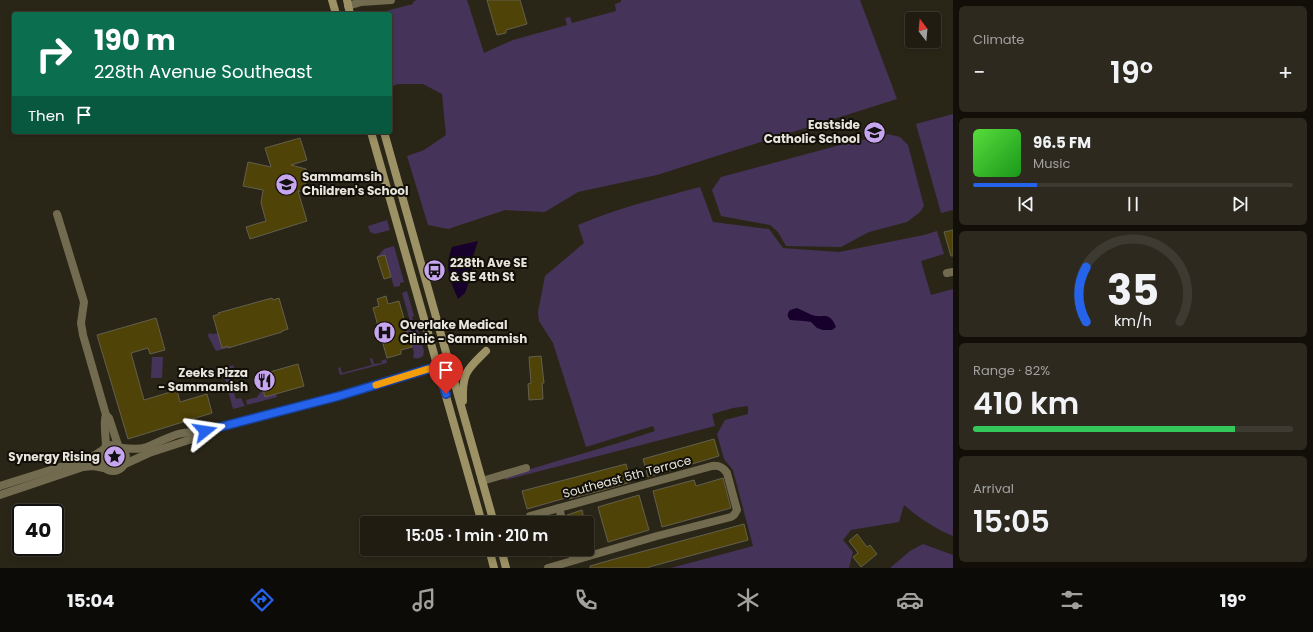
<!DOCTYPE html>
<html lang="en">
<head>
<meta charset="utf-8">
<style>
	:root { --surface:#201c11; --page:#2d291f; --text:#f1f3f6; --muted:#a2a19f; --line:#3d3a31; --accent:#2563eb }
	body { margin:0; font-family:Poppins,sans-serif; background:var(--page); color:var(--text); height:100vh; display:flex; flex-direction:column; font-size:15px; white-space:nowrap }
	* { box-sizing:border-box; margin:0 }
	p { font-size:13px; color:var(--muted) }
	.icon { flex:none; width:22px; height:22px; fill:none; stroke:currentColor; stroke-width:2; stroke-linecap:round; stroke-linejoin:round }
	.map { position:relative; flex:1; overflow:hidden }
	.sheet { display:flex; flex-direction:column; gap:6px; padding:6px; background:#120f09; width:360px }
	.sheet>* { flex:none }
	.hud { position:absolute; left:12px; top:12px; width:380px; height:122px; border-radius:4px; box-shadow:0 2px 6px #0003,0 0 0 1px var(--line); background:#0b6e4f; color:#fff; overflow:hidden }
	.needle { width:26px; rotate:344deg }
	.tools { position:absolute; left:905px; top:12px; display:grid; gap:8px }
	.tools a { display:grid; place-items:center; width:36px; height:36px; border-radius:4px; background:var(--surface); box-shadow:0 2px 6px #0003,0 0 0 1px var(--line); font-size:20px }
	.speed { position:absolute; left:12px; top:504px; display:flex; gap:8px; font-size:20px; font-weight:700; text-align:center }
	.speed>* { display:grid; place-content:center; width:52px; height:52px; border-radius:50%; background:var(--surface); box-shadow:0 2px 6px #0003,0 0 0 1px var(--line); line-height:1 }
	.speed .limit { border:2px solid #111; border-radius:6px; background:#fff; color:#111 }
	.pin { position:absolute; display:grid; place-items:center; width:34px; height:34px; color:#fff; margin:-41px -17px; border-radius:50% 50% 50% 0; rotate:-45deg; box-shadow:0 0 4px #0007 }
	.pin .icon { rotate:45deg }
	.me { position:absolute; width:44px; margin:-22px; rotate:75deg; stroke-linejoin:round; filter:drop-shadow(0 0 3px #0008) }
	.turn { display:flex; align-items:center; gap:14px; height:84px; padding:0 16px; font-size:18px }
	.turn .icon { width:52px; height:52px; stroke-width:2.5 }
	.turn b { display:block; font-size:28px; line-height:34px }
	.then { display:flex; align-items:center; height:38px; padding:0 16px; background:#0003; gap:8px; font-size:15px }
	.big { font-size:30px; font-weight:600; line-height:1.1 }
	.sheet .card { flex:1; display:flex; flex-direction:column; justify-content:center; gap:6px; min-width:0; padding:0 14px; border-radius:6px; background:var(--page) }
	.sheet .dial { align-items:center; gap:0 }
	.dial svg { height:104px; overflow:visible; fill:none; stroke:var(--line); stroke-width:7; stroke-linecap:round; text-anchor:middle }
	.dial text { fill:var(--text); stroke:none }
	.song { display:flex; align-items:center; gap:12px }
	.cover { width:48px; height:48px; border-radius:6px; background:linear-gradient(135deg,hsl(110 70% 55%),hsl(120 70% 35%)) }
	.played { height:4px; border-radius:2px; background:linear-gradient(90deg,var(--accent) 20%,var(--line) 20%) }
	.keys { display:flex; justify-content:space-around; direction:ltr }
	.heat { display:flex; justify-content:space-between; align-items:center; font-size:22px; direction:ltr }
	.charge { height:6px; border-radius:3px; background:linear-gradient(90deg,#34c759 82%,var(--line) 0) }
	.trip { position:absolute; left:360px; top:516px; width:234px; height:40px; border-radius:4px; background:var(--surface); box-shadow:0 2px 6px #0003,0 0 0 1px var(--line); font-weight:600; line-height:40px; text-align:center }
	.menu { display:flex; height:64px; justify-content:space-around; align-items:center; background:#0d0b07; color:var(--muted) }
	.menu .icon { width:28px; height:28px }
	.menu .selected { color:var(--accent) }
	.menu b { font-size:18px; color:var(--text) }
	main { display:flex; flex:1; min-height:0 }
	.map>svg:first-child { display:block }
	.green { fill:#46335a }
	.water { fill:#18002d }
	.building { fill:#504307; stroke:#635f4e }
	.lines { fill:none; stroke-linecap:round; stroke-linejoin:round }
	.minor { stroke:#726b4f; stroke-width:8 }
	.tertiary { stroke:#726b4f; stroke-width:8 }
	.secondary { stroke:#9d9265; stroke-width:8 }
	.route-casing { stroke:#184099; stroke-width:10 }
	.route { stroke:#2563eb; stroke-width:7 }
	.slow { stroke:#f59e0b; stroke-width:7 }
	.labels { text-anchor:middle; stroke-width:4; stroke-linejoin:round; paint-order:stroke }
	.poi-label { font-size:12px; font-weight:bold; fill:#e7e4db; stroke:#110f08; text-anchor:end }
	.street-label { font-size:12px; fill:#e7e4db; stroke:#110f08 }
</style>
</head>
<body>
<main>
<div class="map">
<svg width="953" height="568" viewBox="0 0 953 568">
	<rect width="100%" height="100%" fill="#2a2617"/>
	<g class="green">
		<polygon points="416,0 467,0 484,53 513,40 567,25 565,18 570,17 572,23 616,11 615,4 621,2 621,0 860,0 897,99 657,175 578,192 545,212 505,210 448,229 428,225 407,156 424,150 446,135 442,94 423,84 398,84 390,87 390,14 374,14 413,4 413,2"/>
		<polygon points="953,114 953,210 941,213 916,124"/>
		<polygon points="888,134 900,137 908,145 924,206 920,212 907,222 869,232 841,247 786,246 778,232 770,225 721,216 712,190 721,177 844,144"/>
		<path d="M700 187 713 222 769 229 783 248 839 252 924 235 937 231 944 254 921 261 931 295 953 289V536C934 528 919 518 904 505L899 522 851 530 843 540 853 552 849 568H671L753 546 733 470 724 459 717 434 725 420 748 414V406L733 408 712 414 715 426 505 480V477C555 461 605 448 655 431L653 426 586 447 553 343 539 321 538 312 545 276 584 243 578 225C617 208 659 198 700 187Z"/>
		<polygon points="387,220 390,230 375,234 370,232 368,226"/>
		<polygon points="394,246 404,282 400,283 400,286 394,287 385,255 377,257 384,249"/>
		<polygon points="407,291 414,316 412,317 413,320 410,321 402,293"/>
		<path d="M413 324 414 327H417L424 351 423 356C420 358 416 360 413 357L414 353 406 326Z"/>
		<polygon points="209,333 213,334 218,333 228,348 216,351 208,336"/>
		<polygon points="152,357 163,357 162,378 151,378"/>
		<polygon points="372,358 374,364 382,363 381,361 386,359 387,363 340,375 338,368 340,367 342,373 372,365 370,359"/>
		<polygon points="233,365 234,368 227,370 236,399 241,398 245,406 233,409 223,372 225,368"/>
		<polygon points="264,391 265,397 276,394 277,397 247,405 246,400 258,397 257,395 260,395 259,393"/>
		<polygon points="923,544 953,555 953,568 890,568 910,551"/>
	</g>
	<g class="water">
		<path d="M478 241 472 260V274L465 293 458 299C450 280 444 268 452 247Z"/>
		<path d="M797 308C802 310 807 313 812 315 823 319 829 310 836 327L832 330H823L817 328 811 322 804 321 790 320C787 316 787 314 790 310Z"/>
	</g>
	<g class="building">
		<polygon points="487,0 520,0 527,24 506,30 506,33 497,35"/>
		<polygon points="300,138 307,160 291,165 306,169 307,174 304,192 298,191 307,221 250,239 246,227 266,221 261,203 263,190 243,186 248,162 271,167 265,148"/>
		<polygon points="953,230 953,256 951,256 944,232"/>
		<polygon points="385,255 391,277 384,279 377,257"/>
		<polygon points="386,296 388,304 399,301 412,347 401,350 401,354 387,358 373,308 379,306 377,299"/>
		<polygon points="272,298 273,300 279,298 288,329 282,331 282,332 228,348 228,346 222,348 213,316 219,314 218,313"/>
		<polygon points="156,318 165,350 150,354 148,348 131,353 144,400 177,390 180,402 207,394 212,413 128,439 97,335"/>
		<polygon points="541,356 544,383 542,383 543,399 529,400 528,384 531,383 529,357"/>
		<polygon points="298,364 304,386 265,397 259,375"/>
		<polygon points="714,439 719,456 648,477 643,459"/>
		<polygon points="626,464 631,482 603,490 569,499 569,497 527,509 522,491"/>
		<polygon points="723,478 731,508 662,527 653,491 694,480 696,486"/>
		<polygon points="639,495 649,530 608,542 598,507"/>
		<polygon points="582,510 585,523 568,523 567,515"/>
		<polygon points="744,524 748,540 649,567 649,568 590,568 590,566 611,560"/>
		<polygon points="857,534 867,547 870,545 877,554 861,567 853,557 858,553 849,541"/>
		<polygon points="548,549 565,549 566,553 550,557"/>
	</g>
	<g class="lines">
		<g class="minor">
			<polyline points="348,6 361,2 391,0"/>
			<polyline points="57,214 84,302 81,323 83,335 106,415 109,418 118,445"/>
			<polyline points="947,273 953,272"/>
			<path d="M106 415C103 421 106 438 106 446"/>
			<polyline points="482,481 526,468"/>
			<polyline points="559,508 563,523"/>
			<path d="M530 516 712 466C719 465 723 467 727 473L737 510 734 515 731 517 657 536 548 568"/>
			<polyline points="570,549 574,560"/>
		</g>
		<g class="tertiary">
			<circle cx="113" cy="458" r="13"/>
			<path d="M122 448C130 449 139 450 147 447 165 440 180 429 199 433L339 396 438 366"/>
			<polyline points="125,464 149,453 192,439 199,433"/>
			<polyline points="0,486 92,457 101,451"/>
			<polyline points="0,495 83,467 93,466 104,468"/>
		</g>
		<g class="secondary">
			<polyline points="332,0 336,14"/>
			<polyline points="347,0 350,14"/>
			<polyline points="371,132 482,523"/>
			<polyline points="384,132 494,523"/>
			<path d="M463 401C462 372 467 370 486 351"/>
			<polyline points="489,549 494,568"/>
			<polyline points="501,549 506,568"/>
		</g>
	</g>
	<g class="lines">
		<defs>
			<polyline id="route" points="205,431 339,396 438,366 446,394"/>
		</defs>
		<use href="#route" class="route-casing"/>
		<use href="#route" class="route"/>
		<polyline class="slow" points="376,385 428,369"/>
	</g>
	<defs>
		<symbol id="school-disc" viewBox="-11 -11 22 22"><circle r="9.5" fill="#c8a6ef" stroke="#110f08"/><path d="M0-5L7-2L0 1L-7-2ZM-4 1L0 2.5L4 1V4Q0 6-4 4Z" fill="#111"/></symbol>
		<symbol id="bus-disc" viewBox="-11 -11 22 22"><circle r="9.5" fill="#c8a6ef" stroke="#110f08"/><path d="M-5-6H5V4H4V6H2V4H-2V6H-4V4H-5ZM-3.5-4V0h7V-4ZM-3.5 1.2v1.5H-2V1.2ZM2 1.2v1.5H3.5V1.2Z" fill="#111"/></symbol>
		<symbol id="hospital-disc" viewBox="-11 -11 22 22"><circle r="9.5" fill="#c8a6ef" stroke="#110f08"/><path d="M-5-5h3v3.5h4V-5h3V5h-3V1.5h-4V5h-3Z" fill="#111"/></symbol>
		<symbol id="restaurant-disc" viewBox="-11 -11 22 22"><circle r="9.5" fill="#c8a6ef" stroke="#110f08"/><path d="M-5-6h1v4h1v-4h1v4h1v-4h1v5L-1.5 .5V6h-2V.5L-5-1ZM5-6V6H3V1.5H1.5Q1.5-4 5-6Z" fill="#111"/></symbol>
		<symbol id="sight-disc" viewBox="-11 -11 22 22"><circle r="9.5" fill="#c8a6ef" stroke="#110f08"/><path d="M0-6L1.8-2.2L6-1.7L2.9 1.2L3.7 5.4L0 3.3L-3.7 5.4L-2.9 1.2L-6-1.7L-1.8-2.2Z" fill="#111"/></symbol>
	</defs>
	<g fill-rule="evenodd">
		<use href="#school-disc" x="862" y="120" width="25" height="25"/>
		<use href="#school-disc" x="274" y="172" width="25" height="25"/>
		<use href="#bus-disc" x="422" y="258" width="25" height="25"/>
		<use href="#hospital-disc" x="372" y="320" width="25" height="25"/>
		<use href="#restaurant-disc" x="252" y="368" width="25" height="25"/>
		<use href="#sight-disc" x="102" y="444" width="25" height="25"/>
	</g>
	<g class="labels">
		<g class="poi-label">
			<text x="860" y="129">Eastside<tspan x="860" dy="14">Catholic School</tspan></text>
			<text x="302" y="181" text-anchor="start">Sammamsih<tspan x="302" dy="14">Children's School</tspan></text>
			<text x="450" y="267" text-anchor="start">228th Ave SE<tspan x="450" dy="14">&amp; SE 4th St</tspan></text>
			<text x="400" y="329" text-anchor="start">Overlake Medical<tspan x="400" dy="14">Clinic - Sammamish</tspan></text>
			<text x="248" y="377">Zeeks Pizza<tspan x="248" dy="14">- Sammamish</tspan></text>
			<text x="100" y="461">Synergy Rising</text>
		</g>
		<g class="street-label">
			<text transform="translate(627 477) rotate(-15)" y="4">Southeast 5th Terrace</text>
		</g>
	</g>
</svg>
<div class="tools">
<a><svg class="needle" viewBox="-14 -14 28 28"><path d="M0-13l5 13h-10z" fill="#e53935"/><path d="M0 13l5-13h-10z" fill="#a2a19f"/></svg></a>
</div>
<div class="speed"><div class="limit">40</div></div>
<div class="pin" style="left:446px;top:394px;background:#d93025"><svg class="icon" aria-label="arrive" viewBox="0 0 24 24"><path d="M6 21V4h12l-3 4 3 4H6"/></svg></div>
<svg class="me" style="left:205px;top:431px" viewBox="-20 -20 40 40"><path d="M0-17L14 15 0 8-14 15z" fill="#2563eb" stroke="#fff" stroke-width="4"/></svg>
<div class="trip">15:05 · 1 min · 210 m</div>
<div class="hud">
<div class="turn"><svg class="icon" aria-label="right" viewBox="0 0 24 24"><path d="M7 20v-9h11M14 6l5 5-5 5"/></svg><div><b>190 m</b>228th Avenue Southeast</div></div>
<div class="then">Then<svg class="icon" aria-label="arrive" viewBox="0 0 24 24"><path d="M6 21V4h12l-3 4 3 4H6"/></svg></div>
</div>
</div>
<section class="sheet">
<div class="card"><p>Climate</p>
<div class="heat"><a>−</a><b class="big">19°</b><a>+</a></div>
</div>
<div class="card">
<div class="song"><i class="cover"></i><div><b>96.5 FM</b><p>Music</p></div></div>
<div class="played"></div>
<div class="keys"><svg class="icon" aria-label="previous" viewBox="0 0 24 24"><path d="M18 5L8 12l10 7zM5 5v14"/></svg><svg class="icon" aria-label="pause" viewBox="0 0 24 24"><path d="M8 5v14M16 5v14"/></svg><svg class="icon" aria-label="next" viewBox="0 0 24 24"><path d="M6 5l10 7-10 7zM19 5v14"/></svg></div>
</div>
<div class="card dial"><svg viewBox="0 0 100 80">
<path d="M14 69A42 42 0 1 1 86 69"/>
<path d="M14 69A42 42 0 0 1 14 27" stroke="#2563eb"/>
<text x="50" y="56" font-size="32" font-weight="700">35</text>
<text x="50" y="72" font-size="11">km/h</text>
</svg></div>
<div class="card"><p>Range · 82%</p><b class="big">410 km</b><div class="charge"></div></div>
<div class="card"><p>Arrival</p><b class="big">15:05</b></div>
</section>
</main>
<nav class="menu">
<b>15:04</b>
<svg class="icon selected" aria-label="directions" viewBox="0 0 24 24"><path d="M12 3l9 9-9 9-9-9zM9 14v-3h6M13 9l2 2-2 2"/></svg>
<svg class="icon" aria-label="music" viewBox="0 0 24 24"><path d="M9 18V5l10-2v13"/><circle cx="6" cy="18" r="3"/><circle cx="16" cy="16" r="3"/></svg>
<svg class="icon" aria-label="phone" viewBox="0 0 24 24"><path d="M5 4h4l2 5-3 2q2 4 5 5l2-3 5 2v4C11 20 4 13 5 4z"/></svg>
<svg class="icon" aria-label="climate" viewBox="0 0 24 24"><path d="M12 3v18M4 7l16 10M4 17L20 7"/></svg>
<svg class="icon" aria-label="car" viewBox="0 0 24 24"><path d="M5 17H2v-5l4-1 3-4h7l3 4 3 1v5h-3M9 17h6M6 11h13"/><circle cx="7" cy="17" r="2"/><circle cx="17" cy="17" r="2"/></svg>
<svg class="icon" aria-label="filters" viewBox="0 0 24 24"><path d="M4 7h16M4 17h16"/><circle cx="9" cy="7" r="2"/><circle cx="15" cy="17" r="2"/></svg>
<b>19°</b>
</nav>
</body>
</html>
